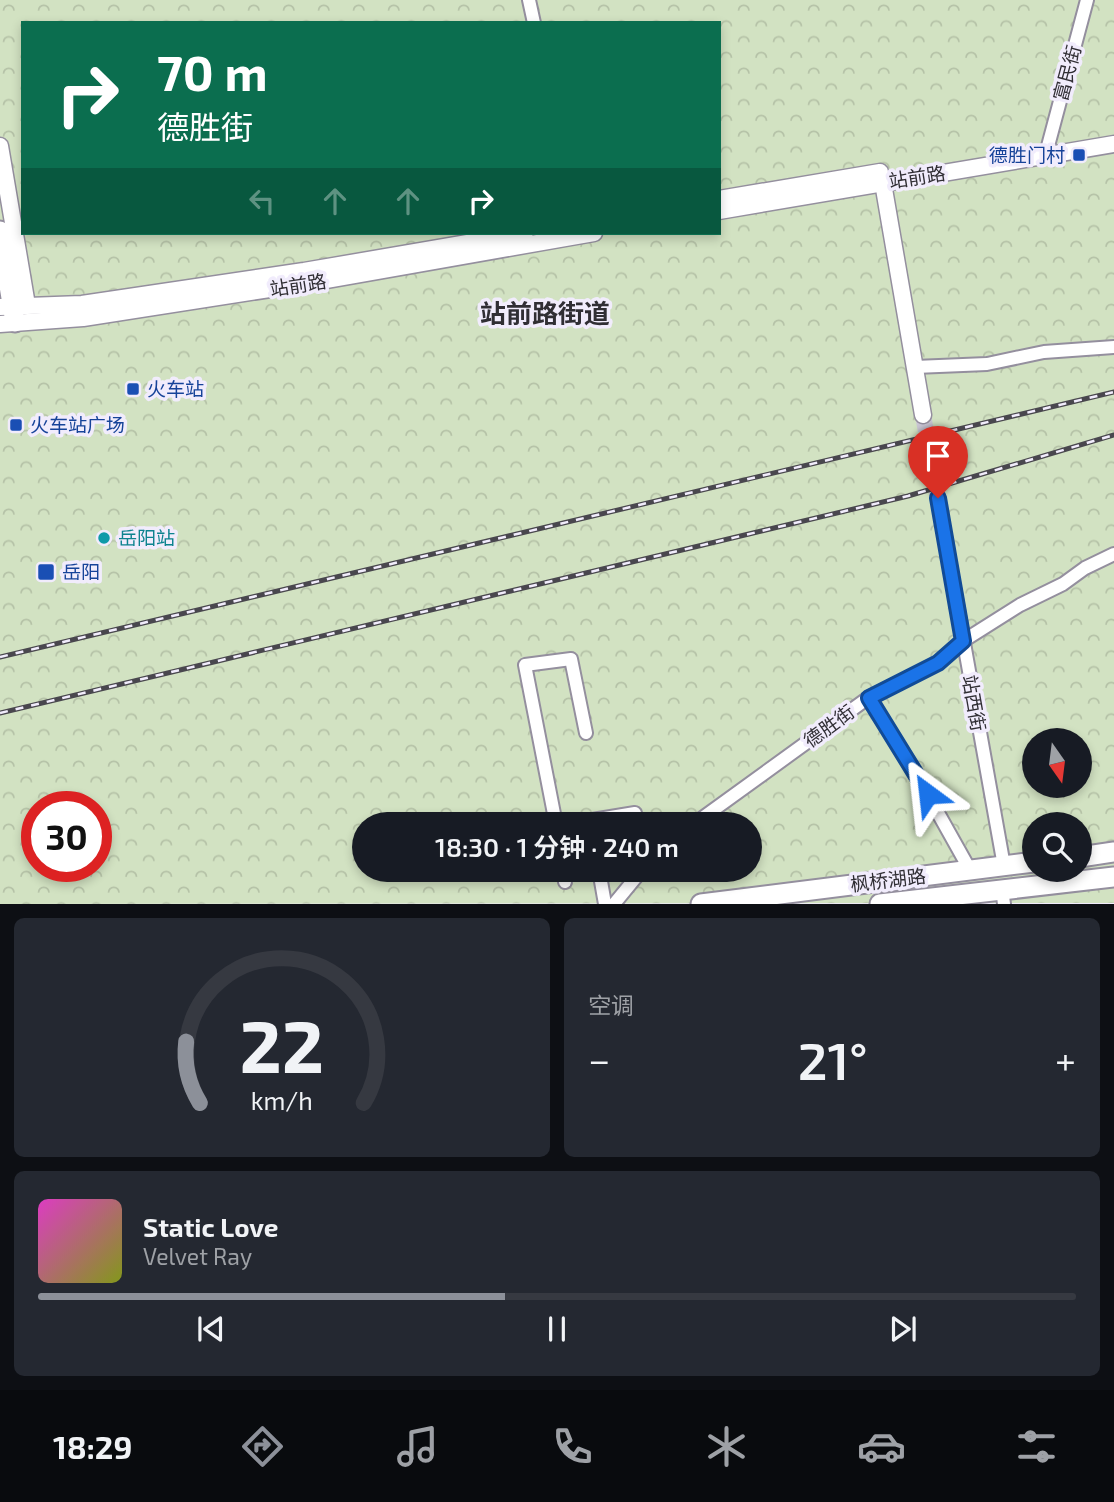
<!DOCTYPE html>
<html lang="zh">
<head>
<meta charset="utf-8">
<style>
	:root { --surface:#171b24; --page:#242831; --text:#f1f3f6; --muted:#9ea1a6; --line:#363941; --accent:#8c9099 }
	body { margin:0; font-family:"Exo 2","Noto Sans SC",sans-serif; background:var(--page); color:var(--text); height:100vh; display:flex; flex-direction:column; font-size:26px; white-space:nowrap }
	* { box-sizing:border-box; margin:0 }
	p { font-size:23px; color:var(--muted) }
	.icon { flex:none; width:38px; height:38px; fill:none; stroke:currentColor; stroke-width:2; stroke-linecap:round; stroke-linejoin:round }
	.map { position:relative; height:904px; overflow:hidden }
	.sheet { display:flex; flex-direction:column; gap:14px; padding:14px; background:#0d0f14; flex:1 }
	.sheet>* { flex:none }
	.banner { position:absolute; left:21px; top:21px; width:700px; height:214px; border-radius:0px; box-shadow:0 4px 10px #0003; background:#0b6e4f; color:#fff; overflow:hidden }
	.needle { width:46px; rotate:166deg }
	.tools { position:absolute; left:1022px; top:728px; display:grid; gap:14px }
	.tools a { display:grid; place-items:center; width:70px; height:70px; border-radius:50%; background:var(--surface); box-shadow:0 4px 10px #0003; font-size:35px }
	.speed { position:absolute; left:21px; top:791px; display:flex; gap:14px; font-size:35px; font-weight:700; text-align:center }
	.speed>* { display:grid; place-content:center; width:91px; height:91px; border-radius:50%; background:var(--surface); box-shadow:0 4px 10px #0003; line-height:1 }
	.speed .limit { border:10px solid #d22; background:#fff; color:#111 }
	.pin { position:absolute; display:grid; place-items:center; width:60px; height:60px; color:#fff; margin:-72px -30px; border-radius:50% 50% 50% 0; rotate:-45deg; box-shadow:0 0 7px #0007 }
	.pin .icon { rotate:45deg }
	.me { position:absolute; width:77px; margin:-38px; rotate:330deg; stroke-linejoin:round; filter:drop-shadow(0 0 5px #0008) }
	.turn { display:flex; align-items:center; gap:24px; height:147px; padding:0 21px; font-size:32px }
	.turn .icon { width:91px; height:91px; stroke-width:2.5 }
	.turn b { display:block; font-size:49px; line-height:60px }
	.lanes { display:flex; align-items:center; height:66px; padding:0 21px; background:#0003; justify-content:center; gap:35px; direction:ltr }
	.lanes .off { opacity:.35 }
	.big { font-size:52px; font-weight:600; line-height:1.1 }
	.sheet .tile { flex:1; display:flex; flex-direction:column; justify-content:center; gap:10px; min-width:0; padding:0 24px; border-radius:10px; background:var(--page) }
	.sheet .dial { align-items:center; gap:0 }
	.dial svg { height:182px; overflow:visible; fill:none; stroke:var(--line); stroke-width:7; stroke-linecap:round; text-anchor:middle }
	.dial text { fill:var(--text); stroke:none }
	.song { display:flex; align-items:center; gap:21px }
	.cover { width:84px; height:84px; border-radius:10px; background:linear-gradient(135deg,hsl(310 70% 55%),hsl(70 70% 35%)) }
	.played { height:7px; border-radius:4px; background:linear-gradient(90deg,var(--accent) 45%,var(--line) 45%) }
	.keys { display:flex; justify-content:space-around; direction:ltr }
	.heat { display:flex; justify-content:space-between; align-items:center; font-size:38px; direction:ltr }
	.sheet .tiles { flex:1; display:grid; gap:14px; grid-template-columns:1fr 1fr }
	.tile:last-child { grid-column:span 2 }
	.trip { position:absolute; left:352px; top:812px; width:410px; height:70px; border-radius:35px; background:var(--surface); box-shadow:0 4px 10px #0003; font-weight:600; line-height:70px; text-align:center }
	.tab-bar { display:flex; height:112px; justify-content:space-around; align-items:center; background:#090b0e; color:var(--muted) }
	.tab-bar .icon { width:49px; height:49px }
	.tab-bar .selected { color:var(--accent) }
	.tab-bar b { font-size:32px; color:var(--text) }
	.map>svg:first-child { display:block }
	.park { fill:url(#park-crowns); fill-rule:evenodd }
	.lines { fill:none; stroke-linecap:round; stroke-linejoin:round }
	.secondary-tunnel { stroke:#cac6d4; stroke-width:16; stroke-dasharray:16 8; stroke-linecap:butt }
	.street-casing { stroke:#948f9e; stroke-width:16 }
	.secondary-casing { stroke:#948f9e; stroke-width:19 }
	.primary-casing { stroke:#948f9e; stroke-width:23 }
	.street { stroke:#fff; stroke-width:12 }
	.secondary { stroke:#fff; stroke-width:16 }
	.primary { stroke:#fff; stroke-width:19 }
	.rail-casing { stroke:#49474e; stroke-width:5 }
	.rail { stroke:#f1ecfc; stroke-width:2.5; stroke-dasharray:8; stroke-linecap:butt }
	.route-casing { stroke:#114b97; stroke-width:18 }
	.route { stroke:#1a73e8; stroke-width:12 }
	.transit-dot { fill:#1a4fb4; stroke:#f1ecfc; stroke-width:2.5 }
	.culture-dot { fill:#0f9aa8; stroke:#f1ecfc; stroke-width:2.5 }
	.labels { text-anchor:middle; stroke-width:7; stroke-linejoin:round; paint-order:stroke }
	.street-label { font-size:19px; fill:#302e34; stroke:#f1ecfc }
	.transit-label { font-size:19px; fill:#164399; stroke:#f1ecfc; text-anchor:start }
	.culture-label { font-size:19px; fill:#0d838f; stroke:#f1ecfc; text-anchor:start }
	.district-label { font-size:26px; font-weight:bold; fill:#302e34; stroke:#f1ecfc }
</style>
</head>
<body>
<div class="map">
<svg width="1114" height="904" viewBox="0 0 1114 904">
	<defs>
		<pattern id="park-crowns" width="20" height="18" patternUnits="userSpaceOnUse" patternTransform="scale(1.75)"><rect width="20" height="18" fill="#d2e2c2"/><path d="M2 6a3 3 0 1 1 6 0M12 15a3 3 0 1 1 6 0" fill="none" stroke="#b5c2a7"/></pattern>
	</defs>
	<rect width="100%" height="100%" fill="#f1ecfc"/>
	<path class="park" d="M0 0H1114V903L0 904ZM23 23H719V233H23ZM1034 740H1080V786H1034ZM37 807H96V866H37ZM364 824H749V870H364ZM1034 824H1080V870H1034Z"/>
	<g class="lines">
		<polyline class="secondary-tunnel" points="923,415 938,498"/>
		<defs>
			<g id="street">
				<polyline points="529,0 534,23"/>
				<polyline points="1048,146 1087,0"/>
				<polyline points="915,367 987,364 1044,352 1114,347"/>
				<polyline points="938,498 1004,866"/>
				<polyline points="868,698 914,770 970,870"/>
				<polyline points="556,824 525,665 571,659 586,733"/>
				<polyline points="568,824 635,813"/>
				<polyline points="694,824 868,698 938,663 963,641 1020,605 1063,584 1085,568 1114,554"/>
				<polyline points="563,870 565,882"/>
				<polyline points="599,870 605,904"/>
				<polyline points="1002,889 1004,904"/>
				<polyline points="614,904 642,870"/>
			</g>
			<g id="secondary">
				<polyline points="0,146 27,305"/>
				<polyline points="883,183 923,415"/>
				<polyline points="719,199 880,172"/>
				<polyline points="719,211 1114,144"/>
				<polyline points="0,307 82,304 304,271 525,233"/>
				<polyline points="0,324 83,318 309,283 594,233"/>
			</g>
			<g id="primary">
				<polyline points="0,231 15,322"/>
				<polyline points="1080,857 1114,852"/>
				<polyline points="701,904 1034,862"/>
				<polyline points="880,904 1114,877"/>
			</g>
		</defs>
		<use href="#street" class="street-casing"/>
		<use href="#secondary" class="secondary-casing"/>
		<use href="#primary" class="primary-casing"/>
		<use href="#street" class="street"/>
		<use href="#secondary" class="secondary"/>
		<use href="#primary" class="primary"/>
		<defs>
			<g id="rail">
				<polyline points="0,657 1114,392"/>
				<polyline points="0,713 908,496 1114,435"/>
			</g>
		</defs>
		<use href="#rail" class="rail-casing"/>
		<use href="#rail" class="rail"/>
	</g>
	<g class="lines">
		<defs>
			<polyline id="route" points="928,794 869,698 938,663 963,641 938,498"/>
		</defs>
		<use href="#route" class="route-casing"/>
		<use href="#route" class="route"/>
	</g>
	<g class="transit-dot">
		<rect x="1072" y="148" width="14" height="14" rx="3.5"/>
		<rect x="126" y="382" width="14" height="14" rx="3.5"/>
		<rect x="9" y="418" width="14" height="14" rx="3.5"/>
		<rect x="37" y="563" width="18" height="18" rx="3.5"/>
	</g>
	<circle class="culture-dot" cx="104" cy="538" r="7"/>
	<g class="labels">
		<g class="street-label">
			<text transform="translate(1067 73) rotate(-75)" y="7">富民街</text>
			<text transform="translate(917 177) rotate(-9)" y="7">站前路</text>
			<text transform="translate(298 285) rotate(-9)" y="7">站前路</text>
			<text transform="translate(974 703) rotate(80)" y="7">站西街</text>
			<text transform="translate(829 726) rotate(-36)" y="7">德胜街</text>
			<text transform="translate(888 880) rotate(-7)" y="7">枫桥湖路</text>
		</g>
		<g class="transit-label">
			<text x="1065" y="162" text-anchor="end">德胜门村</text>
			<text x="147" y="396">火车站</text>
			<text x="30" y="432">火车站广场</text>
			<text x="62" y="579">岳阳</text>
		</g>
		<g class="culture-label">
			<text x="118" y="545">岳阳站</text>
		</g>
		<g class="district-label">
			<text x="545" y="323">站前路街道</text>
		</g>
	</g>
</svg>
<div class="tools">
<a><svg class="needle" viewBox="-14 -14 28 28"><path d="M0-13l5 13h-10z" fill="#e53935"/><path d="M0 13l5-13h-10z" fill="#9ea1a6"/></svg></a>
<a><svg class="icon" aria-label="search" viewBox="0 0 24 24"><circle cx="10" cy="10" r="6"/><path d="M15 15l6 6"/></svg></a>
</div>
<div class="speed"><div class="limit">30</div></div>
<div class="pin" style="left:938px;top:498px;background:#d93025"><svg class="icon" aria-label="arrive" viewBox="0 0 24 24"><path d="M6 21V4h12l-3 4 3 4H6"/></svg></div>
<svg class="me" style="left:928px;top:794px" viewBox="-20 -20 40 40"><path d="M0-17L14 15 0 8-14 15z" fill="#1a73e8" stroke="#fff" stroke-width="4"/></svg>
<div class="trip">18:30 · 1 分钟 · 240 m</div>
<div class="banner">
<div class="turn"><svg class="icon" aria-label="right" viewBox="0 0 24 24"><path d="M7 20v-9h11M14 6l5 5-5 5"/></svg><div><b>70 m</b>德胜街</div></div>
<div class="lanes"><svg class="icon off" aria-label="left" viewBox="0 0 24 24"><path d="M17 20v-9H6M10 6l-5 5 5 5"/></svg><svg class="icon off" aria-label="ahead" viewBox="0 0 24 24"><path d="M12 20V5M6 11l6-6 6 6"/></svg><svg class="icon off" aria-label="ahead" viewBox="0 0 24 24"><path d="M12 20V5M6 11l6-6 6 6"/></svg><svg class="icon" aria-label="right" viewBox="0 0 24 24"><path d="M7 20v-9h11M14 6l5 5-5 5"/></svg></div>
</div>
</div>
<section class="sheet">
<div class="tiles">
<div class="tile dial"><svg viewBox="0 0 100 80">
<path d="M14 69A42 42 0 1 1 86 69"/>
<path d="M14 69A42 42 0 0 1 8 42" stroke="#8c9099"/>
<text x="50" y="56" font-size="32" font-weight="700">22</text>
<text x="50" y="72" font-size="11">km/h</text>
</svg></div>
<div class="tile"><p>空调</p>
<div class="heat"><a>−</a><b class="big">21°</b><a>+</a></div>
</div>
<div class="tile">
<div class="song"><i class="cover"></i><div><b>Static Love</b><p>Velvet Ray</p></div></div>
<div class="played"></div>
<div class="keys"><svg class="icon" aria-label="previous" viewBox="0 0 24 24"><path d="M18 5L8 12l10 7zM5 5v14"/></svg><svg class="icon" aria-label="pause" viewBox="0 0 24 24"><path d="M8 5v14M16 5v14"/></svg><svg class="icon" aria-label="next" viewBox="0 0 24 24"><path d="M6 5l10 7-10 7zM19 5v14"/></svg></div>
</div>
</div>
</section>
<nav class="tab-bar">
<b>18:29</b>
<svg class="icon selected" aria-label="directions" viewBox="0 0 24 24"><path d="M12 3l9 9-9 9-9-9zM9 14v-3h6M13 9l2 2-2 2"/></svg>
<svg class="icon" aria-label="music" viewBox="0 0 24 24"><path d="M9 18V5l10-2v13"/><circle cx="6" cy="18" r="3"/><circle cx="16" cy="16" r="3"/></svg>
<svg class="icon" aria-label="phone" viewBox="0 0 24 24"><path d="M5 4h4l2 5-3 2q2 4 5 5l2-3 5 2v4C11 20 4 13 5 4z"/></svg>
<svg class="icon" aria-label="climate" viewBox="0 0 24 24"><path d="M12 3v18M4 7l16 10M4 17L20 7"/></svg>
<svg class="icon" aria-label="car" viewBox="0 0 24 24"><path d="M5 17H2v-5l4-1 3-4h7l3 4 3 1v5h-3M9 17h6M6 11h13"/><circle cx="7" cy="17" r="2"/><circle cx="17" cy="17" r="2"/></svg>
<svg class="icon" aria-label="filters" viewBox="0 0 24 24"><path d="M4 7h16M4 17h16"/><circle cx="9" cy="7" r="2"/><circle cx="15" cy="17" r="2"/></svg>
</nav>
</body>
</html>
